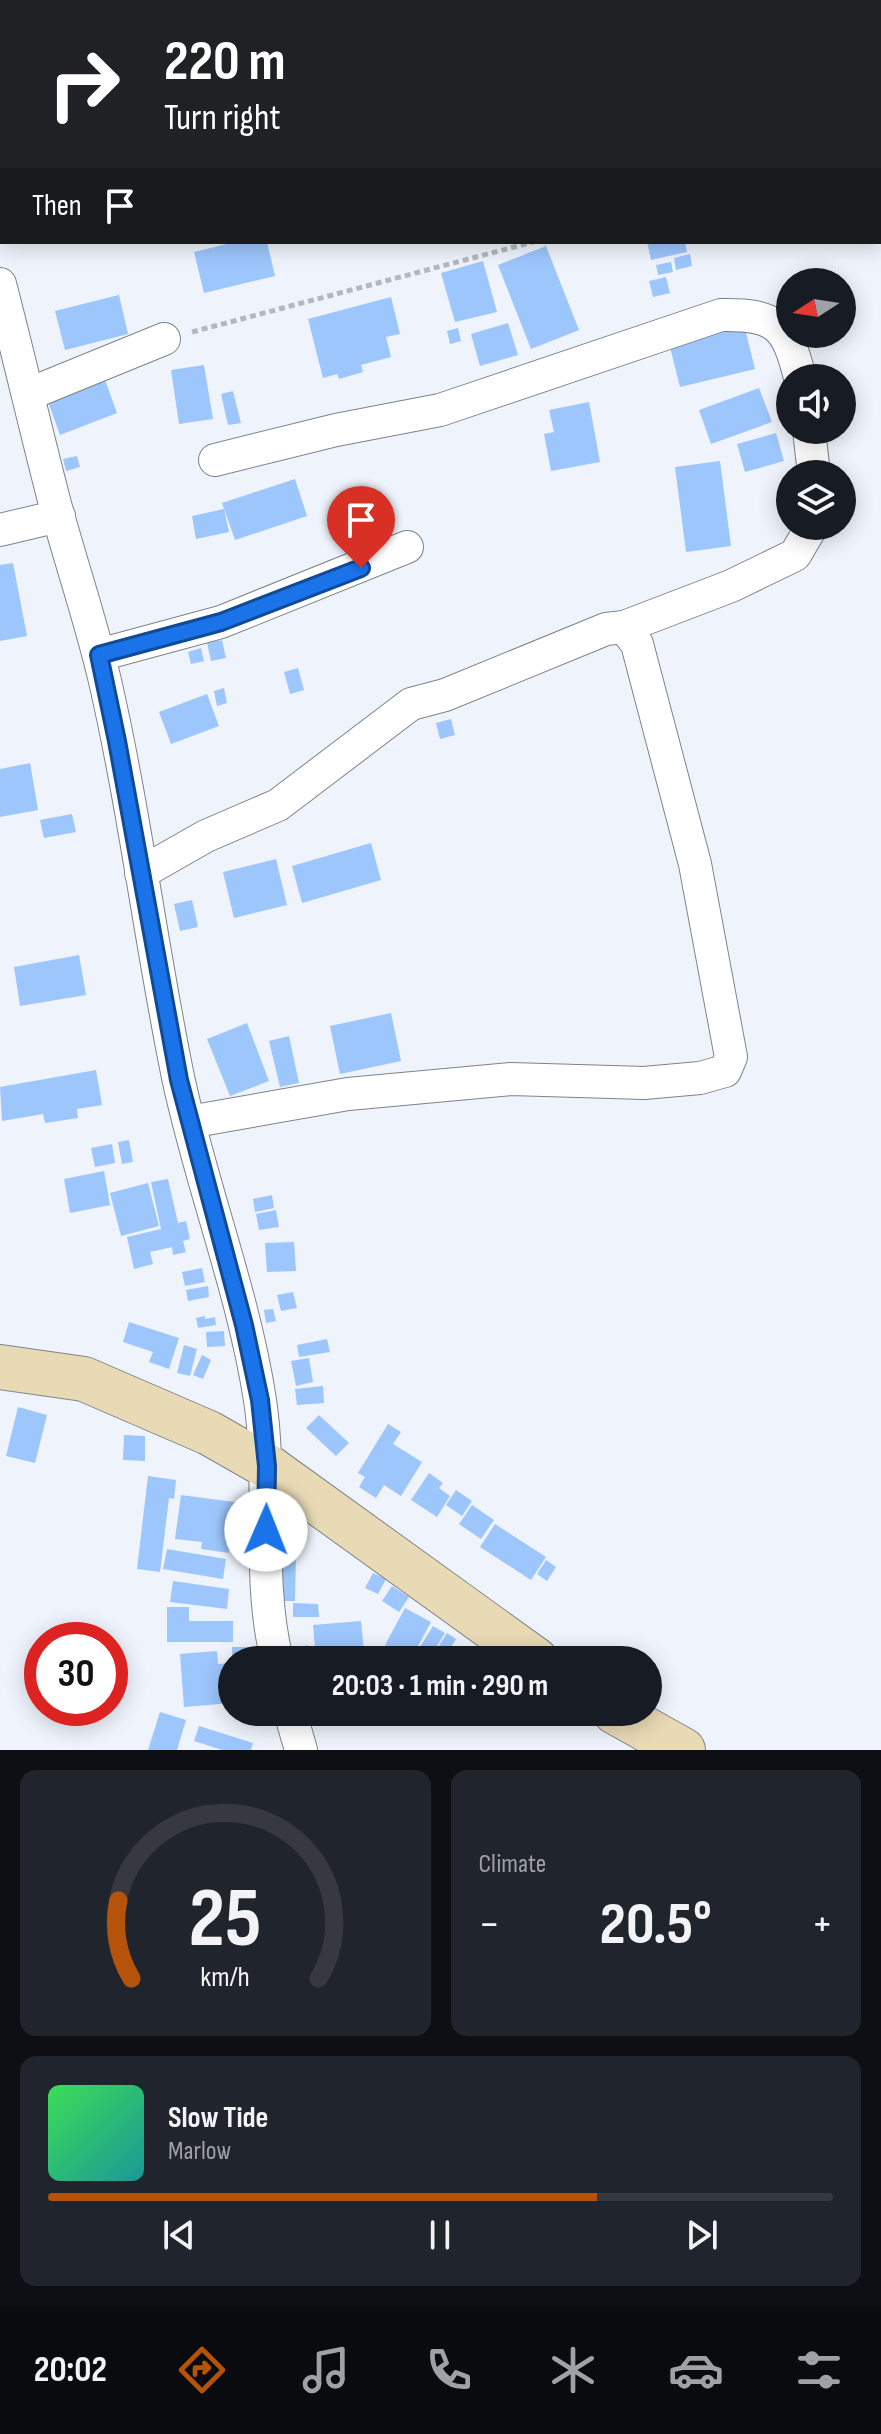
<!DOCTYPE html>
<html lang="en">
<head>
<meta charset="utf-8">
<style>
	:root { --surface:#171b24; --page:#20242c; --text:#f1f3f6; --muted:#9ea1a6; --line:#363941; --accent:#b45309 }
	body { margin:0; font-family:"Sofia Sans Condensed",sans-serif; background:var(--page); color:var(--text); height:100vh; display:flex; flex-direction:column; font-size:30px; white-space:nowrap }
	* { box-sizing:border-box; margin:0 }
	p { font-size:26px; color:var(--muted) }
	.icon { flex:none; width:44px; height:44px; fill:none; stroke:currentColor; stroke-width:2; stroke-linecap:round; stroke-linejoin:round }
	.map { position:relative; height:1750px; overflow:hidden }
	.panel { display:flex; flex-direction:column; gap:20px; padding:20px; background:#0d0f14; flex:1 }
	.panel>* { flex:none }
	.banner { position:absolute; left:0px; top:0px; width:882px; height:244px; box-shadow:0 4px 20px #0003; background:#202124; color:#fff; overflow:hidden }
	.needle { width:52px; rotate:258deg }
	.fabs { position:absolute; left:776px; top:268px; display:grid; gap:16px }
	.fabs a { display:grid; place-items:center; width:80px; height:80px; border-radius:50%; background:var(--surface); box-shadow:0 4px 20px #0003; font-size:40px }
	.speed { position:absolute; left:24px; top:1622px; display:flex; gap:16px; font-size:40px; font-weight:700; text-align:center }
	.speed>* { display:grid; place-content:center; width:104px; height:104px; border-radius:50%; background:var(--surface); box-shadow:0 4px 20px #0003; line-height:1 }
	.speed .limit { border:12px solid #d22; background:#fff; color:#111 }
	.pin { position:absolute; display:grid; place-items:center; width:68px; height:68px; color:#fff; margin:-82px -34px; border-radius:50% 50% 50% 0; rotate:-45deg; box-shadow:0 0 8px #0007 }
	.pin .icon { rotate:45deg }
	.me { position:absolute; width:88px; margin:-44px; rotate:1deg; stroke-linejoin:round; filter:drop-shadow(0 0 6px #0008) }
	.turn { display:flex; align-items:center; gap:28px; height:168px; padding:0 32px; font-size:36px }
	.turn .icon { width:104px; height:104px; stroke-width:2.5 }
	.turn b { display:block; font-size:56px; line-height:68px }
	.then { display:flex; align-items:center; height:76px; padding:0 32px; background:#0003; gap:16px; font-size:30px }
	.big { font-size:60px; font-weight:700; line-height:1.1 }
	.panel .tile { flex:1; display:flex; flex-direction:column; justify-content:center; gap:12px; min-width:0; padding:0 28px; border-radius:16px; background:var(--page) }
	.panel .dial { align-items:center; gap:0 }
	.dial svg { height:208px; overflow:visible; fill:none; stroke:var(--line); stroke-width:7; stroke-linecap:round; text-anchor:middle }
	.dial text { fill:var(--text); stroke:none }
	.song { display:flex; align-items:center; gap:24px }
	.cover { width:96px; height:96px; border-radius:12px; background:linear-gradient(135deg,hsl(130 70% 55%),hsl(180 70% 35%)) }
	.played { height:8px; border-radius:4px; background:linear-gradient(90deg,var(--accent) 70%,var(--line) 70%) }
	.keys { display:flex; justify-content:space-around; direction:ltr }
	.heat { display:flex; justify-content:space-between; align-items:center; font-size:44px; direction:ltr }
	.panel .tiles { flex:1; display:grid; gap:20px; grid-template-columns:1fr 1fr }
	.tile:last-child { grid-column:span 2 }
	.trip { position:absolute; left:218px; top:1646px; width:444px; height:80px; border-radius:40px; background:var(--surface); box-shadow:0 4px 20px #0003; font-weight:700; line-height:80px; text-align:center }
	.tabs { display:flex; height:128px; justify-content:space-around; align-items:center; background:#090b0e; color:var(--muted) }
	.tabs .icon { width:56px; height:56px }
	.tabs .selected { color:var(--accent) }
	.tabs b { font-size:36px; color:var(--text) }
	.map>svg:first-child { display:block }
	.building { fill:#9dc6fc }
	.lines { fill:none; stroke-linecap:round; stroke-linejoin:round }
	.minor-casing { stroke:#7e8389; stroke-width:34 }
	.secondary-casing { stroke:#7e8389; stroke-width:46 }
	.path { stroke:#b3b7be; stroke-width:5; stroke-dasharray:6 4; stroke-linecap:butt }
	.minor { stroke:#fff; stroke-width:32 }
	.secondary { stroke:#e9dab6; stroke-width:44 }
	.route-casing { stroke:#114b97; stroke-width:20 }
	.route { stroke:#1a73e8; stroke-width:14 }
</style>
</head>
<body>
<div class="map">
<svg width="881" height="1750" viewBox="0 0 881 1750">
	<rect width="100%" height="100%" fill="#eff4fc"/>
	<g class="building">
		<polygon points="235,242 267,242 275,276 204,293 194,252"/>
		<polygon points="647,242 685,242 687,252 651,260"/>
		<polygon points="546,246 579,330 531,349 498,265"/>
		<polygon points="690,254 692,266 676,270 674,258"/>
		<polygon points="483,261 497,312 455,322 441,273"/>
		<polygon points="671,262 673,272 658,275 656,265"/>
		<polygon points="666,277 670,293 653,297 649,281"/>
		<polygon points="119,295 128,334 65,350 55,311"/>
		<polygon points="391,297 400,334 386,337 391,357 361,365 363,372 339,379 337,374 323,378 308,319"/>
		<polygon points="743,321 755,369 680,387 668,339"/>
		<polygon points="508,323 518,355 480,366 471,334"/>
		<polygon points="458,328 461,341 450,344 447,331"/>
		<polygon points="204,365 213,419 179,424 171,370"/>
		<polygon points="104,377 117,413 60,435 47,399"/>
		<polygon points="759,388 772,422 711,444 699,410"/>
		<polygon points="233,391 241,423 228,425 221,394"/>
		<polygon points="589,402 600,462 551,471 544,434 554,432 549,410"/>
		<polygon points="776,433 784,461 745,472 737,444"/>
		<polygon points="77,456 80,467 66,471 63,459"/>
		<polygon points="720,461 731,546 686,552 675,467"/>
		<polygon points="295,479 307,516 235,540 222,503"/>
		<polygon points="224,509 229,532 196,539 192,516"/>
		<polygon points="13,563 27,636 0,641 0,565"/>
		<polygon points="222,640 226,658 211,661 207,643"/>
		<polygon points="201,648 204,661 191,664 188,652"/>
		<polygon points="298,668 304,690 290,694 284,672"/>
		<polygon points="224,688 227,703 217,706 214,691"/>
		<polygon points="207,694 219,726 171,744 159,712"/>
		<polygon points="451,719 455,735 440,739 436,723"/>
		<polygon points="30,763 38,810 0,817 0,769"/>
		<polygon points="72,814 76,832 44,838 40,820"/>
		<polygon points="371,843 381,880 302,903 292,866"/>
		<polygon points="276,859 287,905 234,918 223,872"/>
		<polygon points="192,900 198,927 180,931 174,904"/>
		<polygon points="79,955 86,995 20,1006 14,967"/>
		<polygon points="391,1013 401,1061 340,1074 330,1026"/>
		<polygon points="247,1023 269,1081 230,1096 207,1039"/>
		<polygon points="289,1036 299,1083 280,1087 269,1041"/>
		<polygon points="96,1070 102,1105 77,1109 78,1118 45,1123 43,1114 2,1121 0,1087"/>
		<polygon points="129,1140 133,1162 122,1164 118,1142"/>
		<polygon points="112,1144 115,1163 95,1167 91,1148"/>
		<polygon points="104,1171 110,1205 70,1213 64,1179"/>
		<polygon points="168,1179 178,1223 186,1221 190,1239 183,1241 186,1252 173,1255 172,1247 150,1252 153,1264 134,1269 127,1237 161,1229 151,1182"/>
		<polygon points="148,1183 159,1226 121,1236 110,1193"/>
		<polygon points="272,1195 274,1208 255,1212 253,1199"/>
		<polygon points="276,1210 279,1227 259,1230 256,1214"/>
		<polygon points="294,1242 296,1271 267,1272 265,1243"/>
		<polygon points="202,1268 205,1282 185,1286 182,1272"/>
		<polygon points="208,1286 209,1297 188,1301 186,1290"/>
		<polygon points="293,1292 297,1308 281,1311 277,1295"/>
		<polygon points="273,1309 276,1321 266,1323 264,1310"/>
		<polygon points="205,1316 205,1319 215,1317 216,1325 198,1328 196,1318"/>
		<polygon points="129,1322 179,1338 169,1369 149,1362 153,1352 123,1342"/>
		<polygon points="224,1331 225,1346 207,1347 206,1332"/>
		<polygon points="327,1339 330,1352 299,1357 297,1345"/>
		<polygon points="184,1345 197,1349 190,1376 177,1373"/>
		<polygon points="202,1355 211,1360 203,1379 193,1375"/>
		<polygon points="309,1358 313,1382 296,1386 291,1361"/>
		<polygon points="323,1386 324,1403 297,1405 295,1389"/>
		<polygon points="18,1407 47,1415 35,1463 6,1456"/>
		<polygon points="319,1415 349,1443 336,1456 306,1428"/>
		<polygon points="388,1424 401,1432 393,1444 422,1462 401,1496 384,1485 376,1498 359,1487 365,1477 358,1473"/>
		<polygon points="124,1435 145,1436 145,1461 123,1460"/>
		<polygon points="429,1473 443,1483 439,1488 450,1496 437,1517 411,1500"/>
		<polygon points="148,1476 176,1480 174,1499 169,1498 160,1572 137,1569"/>
		<polygon points="456,1490 472,1501 462,1516 446,1505"/>
		<polygon points="181,1495 242,1503 238,1532 232,1531 229,1553 201,1549 202,1542 175,1539"/>
		<polygon points="472,1505 494,1520 481,1539 459,1524"/>
		<polygon points="495,1524 546,1557 531,1580 480,1547"/>
		<polygon points="167,1549 226,1559 223,1579 163,1569"/>
		<polygon points="282,1554 296,1554 295,1601 280,1601"/>
		<polygon points="546,1560 556,1567 547,1581 537,1574"/>
		<polygon points="373,1573 386,1579 378,1594 365,1588"/>
		<polygon points="173,1581 229,1589 227,1609 170,1602"/>
		<polygon points="392,1586 409,1597 399,1612 382,1601"/>
		<polygon points="293,1603 318,1604 319,1617 293,1617"/>
		<polygon points="167,1607 189,1607 189,1621 233,1621 233,1642 167,1642"/>
		<polygon points="405,1608 431,1622 411,1659 385,1645"/>
		<polygon points="361,1621 365,1660 316,1660 313,1625"/>
		<polygon points="433,1626 445,1633 430,1657 418,1650"/>
		<polygon points="447,1633 456,1639 443,1660 436,1660 432,1657"/>
		<polygon points="308,1645 312,1660 295,1660 292,1650"/>
		<rect x="232" y="1647" width="26" height="13"/>
		<polygon points="217,1651 218,1664 232,1663 232,1703 184,1707 180,1654"/>
		<polygon points="160,1712 186,1720 177,1750 148,1750"/>
		<polygon points="239,1712 261,1712 261,1718 239,1717"/>
		<polygon points="520,1712 544,1712 536,1723"/>
		<polygon points="199,1726 253,1743 251,1750 222,1750 194,1741"/>
	</g>
	<g class="lines">
		<defs>
			<g id="minor">
				<path d="M0 284C19 357 36 431 55 504 71 563 91 621 105 681 135 812 151 946 178 1077 201 1186 243 1290 260 1400 273 1486 256 1575 277 1660"/>
				<polyline points="29,394 164,339"/>
				<polyline points="809,430 814,474"/>
				<path d="M215 460 336 430 440 410 721 315C776 314 787 325 800 378"/>
				<polyline points="0,530 59,516"/>
				<polyline points="624,627 731,586 795,555 812,526"/>
				<polyline points="99,655 221,622 407,547"/>
				<polyline points="141,873 206,836 278,805 411,704 445,695 606,629 624,627 637,644 695,864 731,1057 725,1071 700,1078 644,1083 511,1079 348,1094 189,1122"/>
				<polyline points="290,1712 301,1750"/>
			</g>
			<g id="secondary">
				<polyline points="0,1367 84,1379 209,1433 267,1466 536,1660"/>
				<polyline points="615,1712 683,1750"/>
			</g>
		</defs>
		<use href="#minor" class="minor-casing"/>
		<use href="#secondary" class="secondary-casing"/>
		<polyline class="path" points="192,332 533,242"/>
		<use href="#minor" class="minor"/>
		<use href="#secondary" class="secondary"/>
	</g>
	<g class="lines">
		<defs>
			<polyline id="route" points="266,1530 267,1466 260,1400 244,1325 179,1080 117,741 99,655 221,622 361,568"/>
		</defs>
		<use href="#route" class="route-casing"/>
		<use href="#route" class="route"/>
	</g>
</svg>
<div class="fabs">
<a><svg class="needle" viewBox="-14 -14 28 28"><path d="M0-13l5 13h-10z" fill="#e53935"/><path d="M0 13l5-13h-10z" fill="#9ea1a6"/></svg></a>
<a><svg class="icon" aria-label="sound" viewBox="0 0 24 24"><path d="M4 9h4l5-4v14l-5-4H4zM17 9q2 3 0 6"/></svg></a>
<a><svg class="icon" aria-label="layers" viewBox="0 0 24 24"><path d="M12 4l9 5-9 5-9-5zM3 14l9 5 9-5"/></svg></a>
</div>
<div class="speed"><div class="limit">30</div></div>
<div class="pin" style="left:361px;top:568px;background:#d93025"><svg class="icon" aria-label="arrive" viewBox="0 0 24 24"><path d="M6 21V4h12l-3 4 3 4H6"/></svg></div>
<svg class="me" style="left:266px;top:1530px" viewBox="-20 -20 40 40"><circle r="19" fill="#fff"/><path d="M0-13L10 11 0 6-10 11z" fill="#1a73e8"/></svg>
<div class="trip">20:03 · 1 min · 290 m</div>
<div class="banner">
<div class="turn"><svg class="icon" aria-label="right" viewBox="0 0 24 24"><path d="M7 20v-9h11M14 6l5 5-5 5"/></svg><div><b>220 m</b>Turn right</div></div>
<div class="then">Then<svg class="icon" aria-label="arrive" viewBox="0 0 24 24"><path d="M6 21V4h12l-3 4 3 4H6"/></svg></div>
</div>
</div>
<section class="panel">
<div class="tiles">
<div class="tile dial"><svg viewBox="0 0 100 80">
<path d="M14 69A42 42 0 1 1 86 69"/>
<path d="M14 69A42 42 0 0 1 9 39" stroke="#b45309"/>
<text x="50" y="56" font-size="32" font-weight="700">25</text>
<text x="50" y="72" font-size="11">km/h</text>
</svg></div>
<div class="tile"><p>Climate</p>
<div class="heat"><a>−</a><b class="big">20.5°</b><a>+</a></div>
</div>
<div class="tile">
<div class="song"><i class="cover"></i><div><b>Slow Tide</b><p>Marlow</p></div></div>
<div class="played"></div>
<div class="keys"><svg class="icon" aria-label="previous" viewBox="0 0 24 24"><path d="M18 5L8 12l10 7zM5 5v14"/></svg><svg class="icon" aria-label="pause" viewBox="0 0 24 24"><path d="M8 5v14M16 5v14"/></svg><svg class="icon" aria-label="next" viewBox="0 0 24 24"><path d="M6 5l10 7-10 7zM19 5v14"/></svg></div>
</div>
</div>
</section>
<nav class="tabs">
<b>20:02</b>
<svg class="icon selected" aria-label="directions" viewBox="0 0 24 24"><path d="M12 3l9 9-9 9-9-9zM9 14v-3h6M13 9l2 2-2 2"/></svg>
<svg class="icon" aria-label="music" viewBox="0 0 24 24"><path d="M9 18V5l10-2v13"/><circle cx="6" cy="18" r="3"/><circle cx="16" cy="16" r="3"/></svg>
<svg class="icon" aria-label="phone" viewBox="0 0 24 24"><path d="M5 4h4l2 5-3 2q2 4 5 5l2-3 5 2v4C11 20 4 13 5 4z"/></svg>
<svg class="icon" aria-label="climate" viewBox="0 0 24 24"><path d="M12 3v18M4 7l16 10M4 17L20 7"/></svg>
<svg class="icon" aria-label="car" viewBox="0 0 24 24"><path d="M5 17H2v-5l4-1 3-4h7l3 4 3 1v5h-3M9 17h6M6 11h13"/><circle cx="7" cy="17" r="2"/><circle cx="17" cy="17" r="2"/></svg>
<svg class="icon" aria-label="filters" viewBox="0 0 24 24"><path d="M4 7h16M4 17h16"/><circle cx="9" cy="7" r="2"/><circle cx="15" cy="17" r="2"/></svg>
</nav>
</body>
</html>
